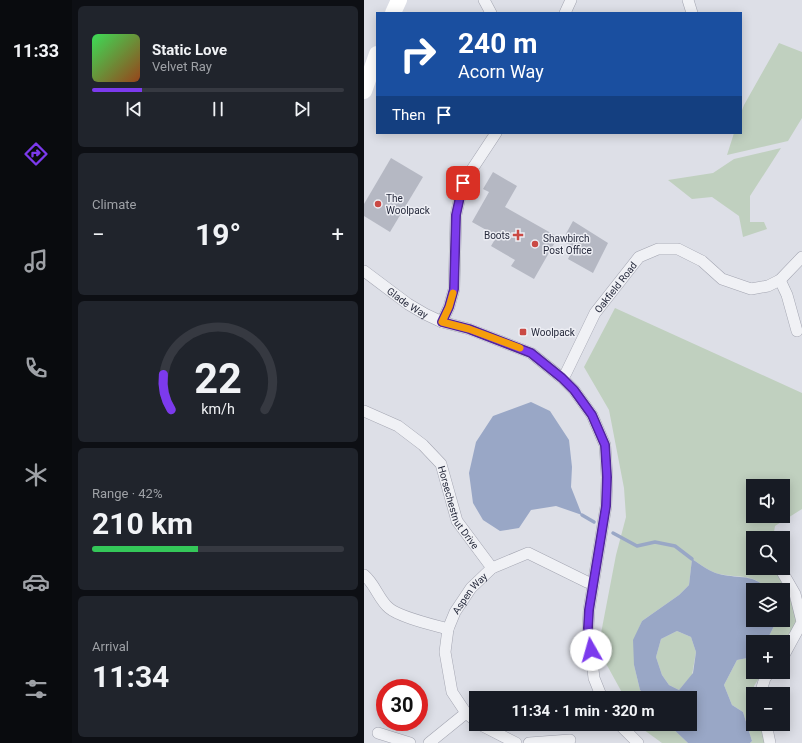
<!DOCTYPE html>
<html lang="en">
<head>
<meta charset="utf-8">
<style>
	:root { --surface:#171b24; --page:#20242c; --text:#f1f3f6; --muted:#9ea1a6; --line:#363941; --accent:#7c3aed }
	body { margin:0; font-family:Roboto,sans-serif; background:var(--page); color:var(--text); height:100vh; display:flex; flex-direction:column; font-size:15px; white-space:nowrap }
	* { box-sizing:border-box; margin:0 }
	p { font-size:13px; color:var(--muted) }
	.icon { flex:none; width:22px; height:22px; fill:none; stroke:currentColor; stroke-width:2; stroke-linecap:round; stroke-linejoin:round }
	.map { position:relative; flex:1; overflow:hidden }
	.drawer { display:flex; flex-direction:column; gap:6px; padding:6px; background:#0d0f14; width:292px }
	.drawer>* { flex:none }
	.hud { position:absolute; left:12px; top:12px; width:366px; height:122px; border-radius:0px; box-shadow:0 2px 10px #0003; background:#1a4fa0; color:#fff; overflow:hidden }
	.controls { position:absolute; left:382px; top:479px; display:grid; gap:8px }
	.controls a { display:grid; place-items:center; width:44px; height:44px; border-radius:0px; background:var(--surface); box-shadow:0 2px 10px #0003; font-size:20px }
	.speed { position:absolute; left:12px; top:679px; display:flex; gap:8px; font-size:20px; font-weight:700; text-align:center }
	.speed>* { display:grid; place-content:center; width:52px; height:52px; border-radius:50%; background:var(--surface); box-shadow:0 2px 10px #0003; line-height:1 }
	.speed .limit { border:6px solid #d22; background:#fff; color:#111 }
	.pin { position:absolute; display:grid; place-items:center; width:34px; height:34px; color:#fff; margin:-17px; border-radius:8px; box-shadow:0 2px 6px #0006 }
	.me { position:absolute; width:44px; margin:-22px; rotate:353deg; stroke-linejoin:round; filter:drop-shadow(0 0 3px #0008) }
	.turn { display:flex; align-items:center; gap:14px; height:84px; padding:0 16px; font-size:18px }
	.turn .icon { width:52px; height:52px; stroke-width:2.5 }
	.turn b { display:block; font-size:28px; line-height:34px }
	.then { display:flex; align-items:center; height:38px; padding:0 16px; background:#0003; gap:8px; font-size:15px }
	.big { font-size:30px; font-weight:700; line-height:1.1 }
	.drawer .card { flex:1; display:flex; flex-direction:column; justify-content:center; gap:6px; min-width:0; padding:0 14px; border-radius:6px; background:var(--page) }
	.drawer .dial { align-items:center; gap:0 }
	.dial svg { height:104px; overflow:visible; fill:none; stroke:var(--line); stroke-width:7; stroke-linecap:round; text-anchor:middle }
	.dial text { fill:var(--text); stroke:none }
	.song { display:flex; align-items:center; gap:12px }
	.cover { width:48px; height:48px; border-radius:6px; background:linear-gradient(135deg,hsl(130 70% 55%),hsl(20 70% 35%)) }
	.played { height:4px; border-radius:2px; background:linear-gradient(90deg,var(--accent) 20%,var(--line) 20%) }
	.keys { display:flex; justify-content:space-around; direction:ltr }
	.heat { display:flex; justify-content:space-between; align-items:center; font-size:22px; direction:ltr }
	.charge { height:6px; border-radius:3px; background:linear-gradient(90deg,#34c759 42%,var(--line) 0) }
	.trip { position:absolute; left:105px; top:691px; width:228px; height:40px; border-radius:0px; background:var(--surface); box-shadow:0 2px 10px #0003; font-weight:700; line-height:40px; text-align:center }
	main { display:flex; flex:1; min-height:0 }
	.tabs { display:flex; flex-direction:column; width:72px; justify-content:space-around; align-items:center; background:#090b0e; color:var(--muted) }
	.tabs .icon { width:28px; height:28px }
	.tabs .active { color:var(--accent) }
	.tabs b { font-size:18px; color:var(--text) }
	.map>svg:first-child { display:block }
	.green { fill:#c0d0bf; fill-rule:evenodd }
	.water { fill:#99a7c6; fill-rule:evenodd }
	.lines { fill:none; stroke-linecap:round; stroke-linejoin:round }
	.stream { stroke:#99a7c6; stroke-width:3.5 }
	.building { fill:#b5b8c3 }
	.street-casing { stroke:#a3a5b1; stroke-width:12 }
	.street { stroke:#f0f1f5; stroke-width:11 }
	.secondary { stroke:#fff; stroke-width:16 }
	.route-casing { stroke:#51269a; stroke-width:10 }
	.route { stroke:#7c3aed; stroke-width:7 }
	.slow { stroke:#f59e0b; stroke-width:7 }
	.poi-dot { fill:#ca4944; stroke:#edeef4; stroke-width:1.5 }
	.labels { text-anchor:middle; stroke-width:3; stroke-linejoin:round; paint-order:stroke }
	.poi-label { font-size:10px; fill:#272b3d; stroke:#edeef4; text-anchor:start }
	.street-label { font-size:10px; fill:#272b3d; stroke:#edeef4 }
</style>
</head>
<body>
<main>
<nav class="tabs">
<b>11:33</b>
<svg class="icon active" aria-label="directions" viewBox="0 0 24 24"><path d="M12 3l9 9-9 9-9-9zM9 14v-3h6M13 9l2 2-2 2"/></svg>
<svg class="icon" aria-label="music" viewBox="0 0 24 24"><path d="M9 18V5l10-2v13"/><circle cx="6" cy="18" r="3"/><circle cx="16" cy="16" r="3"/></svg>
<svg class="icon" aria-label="phone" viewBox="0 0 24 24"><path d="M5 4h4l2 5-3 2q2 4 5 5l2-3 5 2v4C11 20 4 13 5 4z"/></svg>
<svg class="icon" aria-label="climate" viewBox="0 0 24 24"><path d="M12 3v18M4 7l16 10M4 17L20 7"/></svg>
<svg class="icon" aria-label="car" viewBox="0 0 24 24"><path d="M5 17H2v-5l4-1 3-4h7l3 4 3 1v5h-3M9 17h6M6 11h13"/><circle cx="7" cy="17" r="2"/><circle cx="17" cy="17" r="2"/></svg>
<svg class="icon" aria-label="filters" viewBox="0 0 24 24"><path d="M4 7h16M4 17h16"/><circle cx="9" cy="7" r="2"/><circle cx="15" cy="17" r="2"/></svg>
</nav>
<section class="drawer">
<div class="card">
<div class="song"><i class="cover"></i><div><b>Static Love</b><p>Velvet Ray</p></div></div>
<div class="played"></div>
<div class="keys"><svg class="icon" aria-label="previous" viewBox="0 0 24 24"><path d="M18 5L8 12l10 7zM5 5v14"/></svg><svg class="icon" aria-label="pause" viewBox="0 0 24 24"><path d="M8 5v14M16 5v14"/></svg><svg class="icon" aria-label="next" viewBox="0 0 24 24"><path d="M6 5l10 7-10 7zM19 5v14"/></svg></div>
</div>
<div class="card"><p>Climate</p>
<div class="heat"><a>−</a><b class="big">19°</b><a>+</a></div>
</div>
<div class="card dial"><svg viewBox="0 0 100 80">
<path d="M14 69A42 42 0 1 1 86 69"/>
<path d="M14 69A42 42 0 0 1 8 42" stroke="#7c3aed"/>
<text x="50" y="56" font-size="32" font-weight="700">22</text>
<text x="50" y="72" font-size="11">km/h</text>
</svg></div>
<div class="card"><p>Range · 42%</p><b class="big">210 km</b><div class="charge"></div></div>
<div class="card"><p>Arrival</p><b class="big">11:34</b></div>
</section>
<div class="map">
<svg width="438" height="743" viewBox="0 0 438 743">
	<rect width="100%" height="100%" fill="#dddfe7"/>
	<g class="green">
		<polygon points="415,43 438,52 438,118 424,141 363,155 370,133 377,133 377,113 380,105"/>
		<polygon points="417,148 386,196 386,222 400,222 403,229 379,237 375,216 348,197 328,199 304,180 349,173 370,159"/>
		<path d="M251 308 438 393V509L411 526 409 538H389V568H411L419 586 435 617 425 637 419 645V642H402L413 620H419V590H403C392 573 372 578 355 574 346 572 336 564 328 559L325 585 315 595 278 621 270 640V665L276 690 285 698H261L234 649 252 555 262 517 260 488 245 410 220 367ZM389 486H419V516H389Z"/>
		<polygon points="313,631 327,637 332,652 328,675 315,690 305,685 298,675 292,657 297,639"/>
		<polygon points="389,657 389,672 399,672 390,686 391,694 389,694 389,724 398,724 401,743 386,743 388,741 379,712 368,705 360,685 373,660"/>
		<polygon points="275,724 304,724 324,743 298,743 276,727"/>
	</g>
	<g class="water">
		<polygon points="167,402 186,411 205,440 208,467 207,487 218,515 192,506 167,510 155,528 136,531 119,520 109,503 105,473 112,442 129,416"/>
		<path d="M328 559C336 564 346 572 355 574 372 579 392 573 403 590H389V620H413L402 642H389V657L373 660 360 685 368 705 379 712 388 741 386 743H324L304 724H326V698H285L276 690 270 665 269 640 278 621 315 595 325 585ZM313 631 327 637 332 652 329 673 315 690 305 685 298 675 292 657 297 639Z"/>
	</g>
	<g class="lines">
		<g class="stream">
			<polyline points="218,515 230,522"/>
			<polyline points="249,533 273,546 291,542 311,546 328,559"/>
		</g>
	</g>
	<g class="building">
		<polygon points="27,158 59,177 26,232 0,216 0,204"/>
		<polygon points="129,172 153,186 141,207 194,237 170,279 147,266 151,260 127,246 133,236 108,222 125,192 119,189"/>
		<polygon points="209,221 244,243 229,273 204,259 210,247 198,241"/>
	</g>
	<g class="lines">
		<defs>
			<g id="street">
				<polyline points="120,0 127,13"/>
				<polyline points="324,0 328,13"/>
				<polyline points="201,13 207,0"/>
				<path id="s1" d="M0 271 44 304 61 314 78 322 105 329 167 353 198 378 210 390 228 415 241 445 243 477 242 506 225 610 224 628 230 678 238 698"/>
				<polyline points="416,280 423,295 433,331"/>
				<polyline points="78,322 85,307 90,289 92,215 99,183 132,133"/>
				<path id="s2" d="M198 378 202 373 231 313 275 257 294 249H314L338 261 358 279 387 289 404 286 416 280 438 257"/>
				<path id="s3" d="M0 411 34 426 59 445 77 464 93 521 128 568"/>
				<polyline points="416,568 431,594 438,622 419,657"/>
				<path d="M0 575C11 584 15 600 25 608 35 617 70 625 84 629"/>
				<polyline points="396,694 401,678 406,672"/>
				<path id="s4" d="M112 721 102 713 88 692 81 652 84 629 91 612 107 588 128 568 164 553 223 582 229 584"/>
				<polyline points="115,724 152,743"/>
				<polyline points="255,724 274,743"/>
				<polyline points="402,724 406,743"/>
				<polyline points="14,733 46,743"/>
				<polyline points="65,743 102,713"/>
				<polyline points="165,743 206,740"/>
			</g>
		</defs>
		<use href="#street" class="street-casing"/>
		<use href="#street" class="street"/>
		<g class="secondary">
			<polyline points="29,13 35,0"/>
			<polyline points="0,91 13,54"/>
		</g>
	</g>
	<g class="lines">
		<defs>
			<polyline id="route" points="99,183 92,215 90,289 85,307 78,322 105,329 167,353 198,378 210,390 228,415 241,445 243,477 242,506 225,610 224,628 227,650"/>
		</defs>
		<use href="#route" class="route-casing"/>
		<use href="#route" class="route"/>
		<polyline class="slow" points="89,293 85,307 78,322 105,329 156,348"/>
	</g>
	<g class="poi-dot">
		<circle cx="14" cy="204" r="4"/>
		<path d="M152 229h4v4h4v4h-4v4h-4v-4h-4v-4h4z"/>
		<circle cx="171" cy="244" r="4"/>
		<rect x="155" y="328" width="8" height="8" rx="2"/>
	</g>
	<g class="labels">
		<g class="poi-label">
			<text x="22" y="202">The<tspan x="22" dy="12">Woolpack</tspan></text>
			<text x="146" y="239" text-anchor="end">Boots</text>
			<text x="179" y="242">Shawbirch<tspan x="179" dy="12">Post Office</tspan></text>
			<text x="167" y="336">Woolpack</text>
		</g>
		<g class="street-label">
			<text dy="4" stroke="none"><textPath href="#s2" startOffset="106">Oakfield Road</textPath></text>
			<text dy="4" stroke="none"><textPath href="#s1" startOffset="54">Glade Way</textPath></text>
			<text dy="4" stroke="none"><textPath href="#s3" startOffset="142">Horsechestnut Drive</textPath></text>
			<text dy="4" stroke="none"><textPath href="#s4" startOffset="144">Aspen Way</textPath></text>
		</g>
	</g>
</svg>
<div class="controls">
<a><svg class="icon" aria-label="sound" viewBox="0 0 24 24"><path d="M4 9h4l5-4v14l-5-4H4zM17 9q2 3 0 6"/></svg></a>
<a><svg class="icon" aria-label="search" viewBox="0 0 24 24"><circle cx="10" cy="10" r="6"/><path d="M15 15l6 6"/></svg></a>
<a><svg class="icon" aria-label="layers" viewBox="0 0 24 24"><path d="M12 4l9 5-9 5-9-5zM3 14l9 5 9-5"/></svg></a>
<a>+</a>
<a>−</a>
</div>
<div class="speed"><div class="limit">30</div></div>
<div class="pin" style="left:99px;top:183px;background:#d93025"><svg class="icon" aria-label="arrive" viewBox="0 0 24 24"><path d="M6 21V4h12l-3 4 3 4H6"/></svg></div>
<svg class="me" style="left:227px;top:650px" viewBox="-20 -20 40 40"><circle r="19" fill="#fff"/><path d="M0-13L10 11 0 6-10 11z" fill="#7c3aed"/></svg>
<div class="trip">11:34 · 1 min · 320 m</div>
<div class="hud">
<div class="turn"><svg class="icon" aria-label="right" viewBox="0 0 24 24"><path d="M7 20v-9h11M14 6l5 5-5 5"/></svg><div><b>240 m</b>Acorn Way</div></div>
<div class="then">Then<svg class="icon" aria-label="arrive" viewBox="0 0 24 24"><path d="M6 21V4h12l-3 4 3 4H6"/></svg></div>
</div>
</div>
</main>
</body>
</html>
